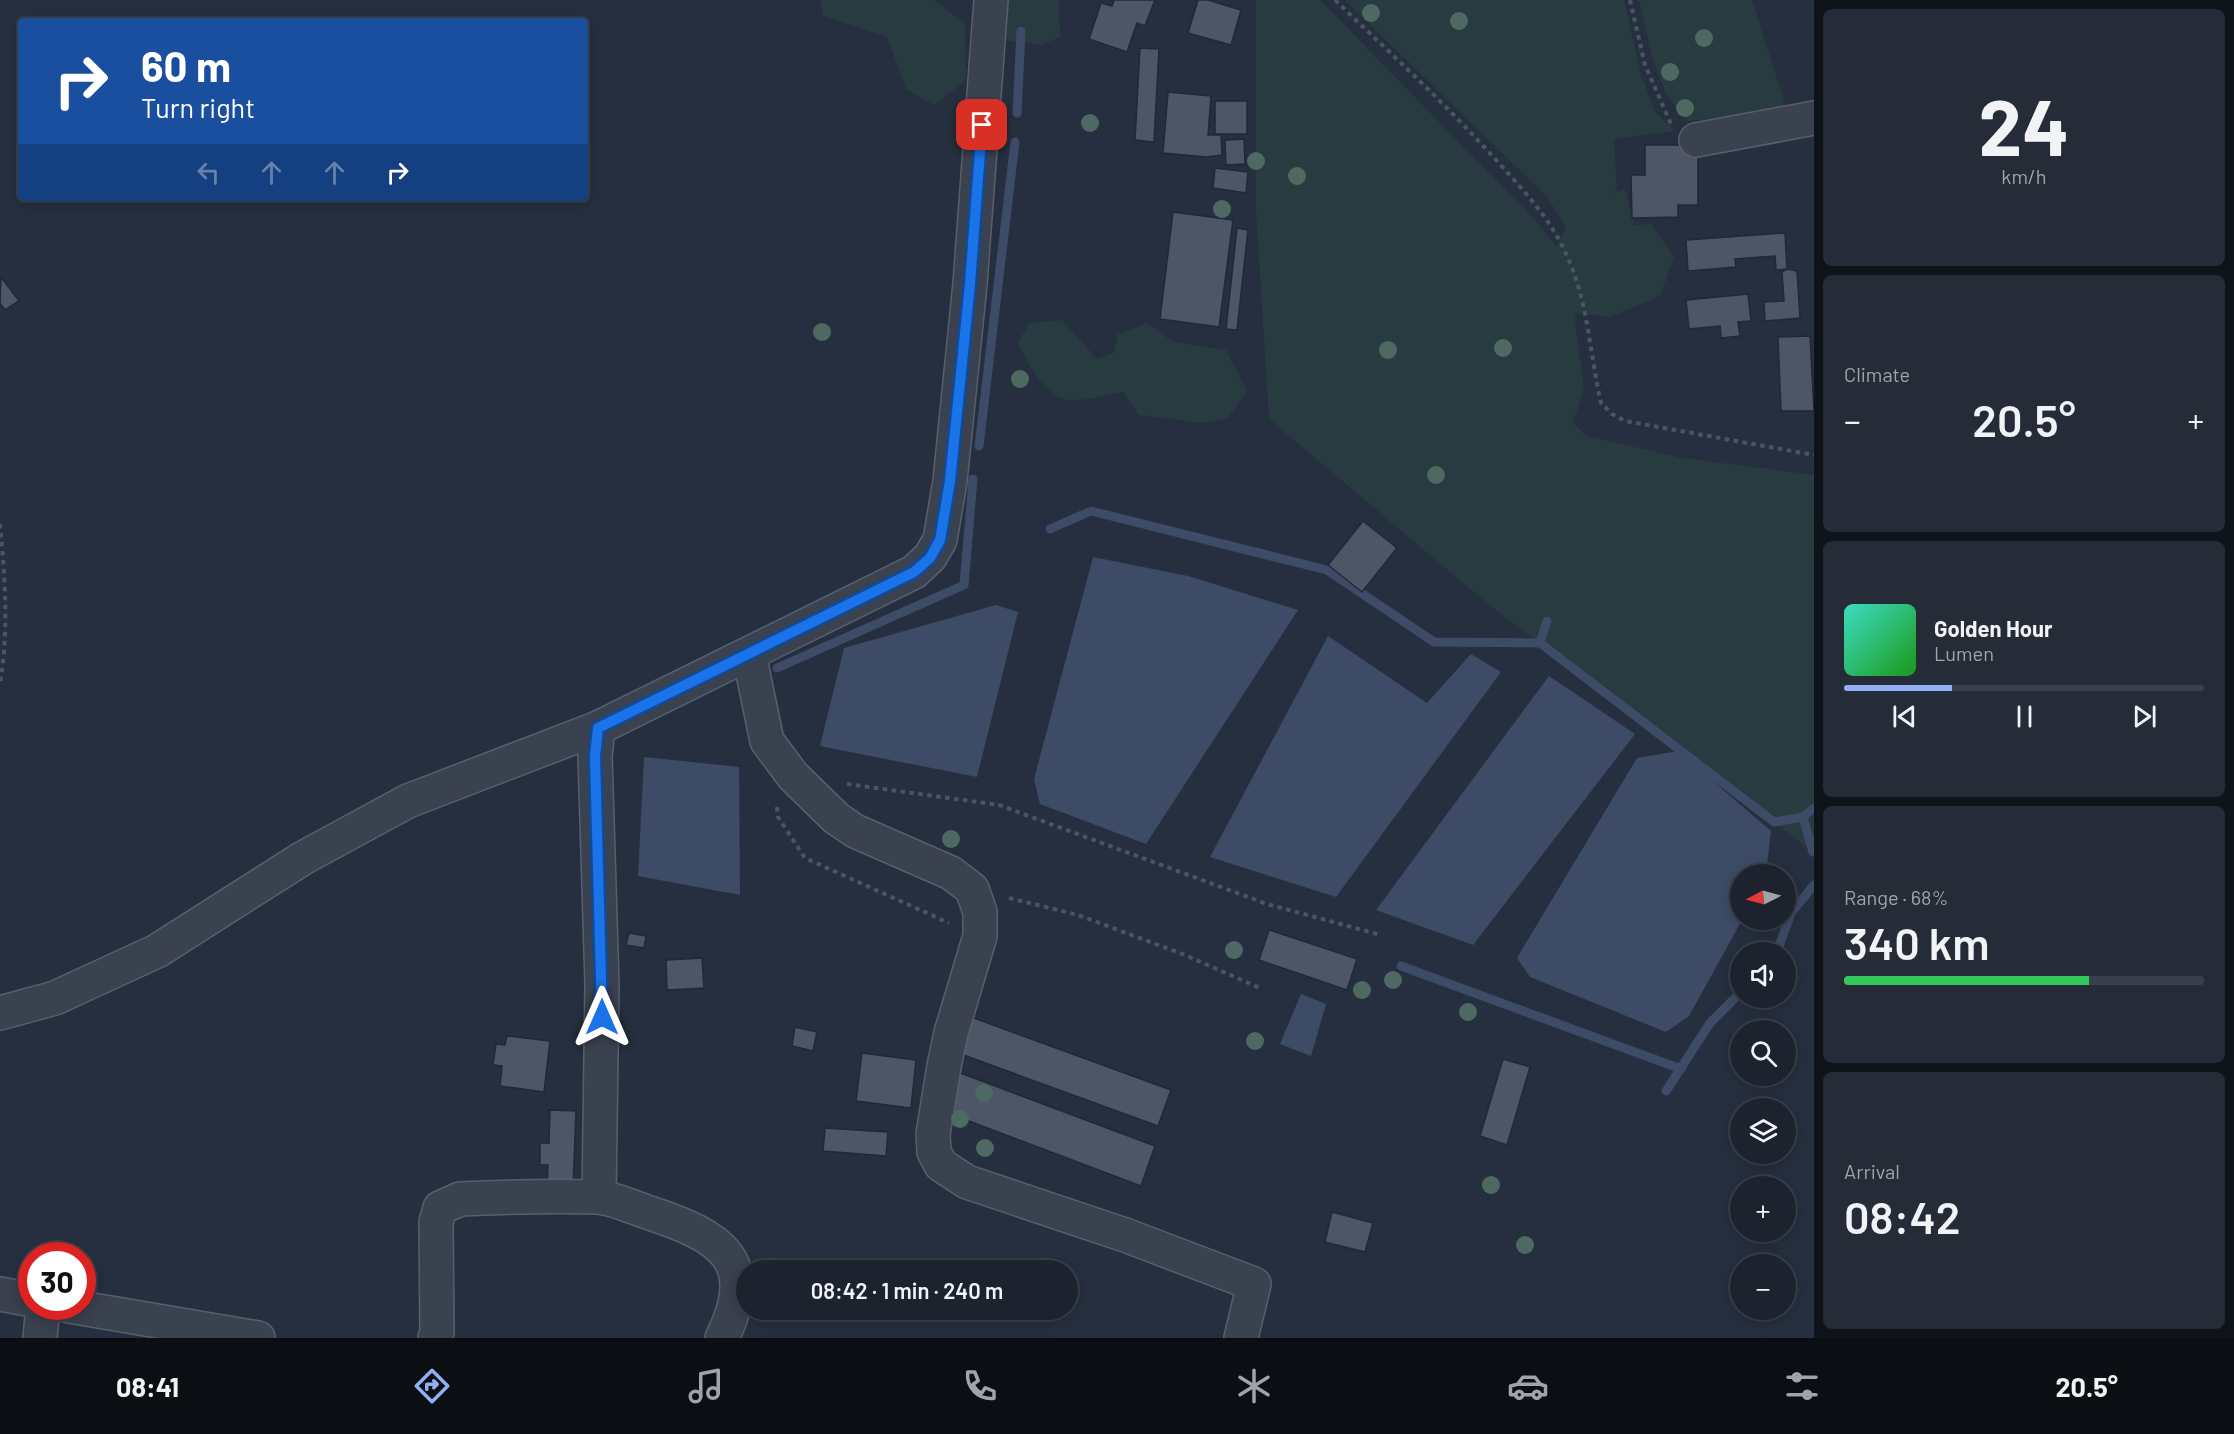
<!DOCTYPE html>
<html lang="en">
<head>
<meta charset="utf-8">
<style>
	:root { --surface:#1c232f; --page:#252b37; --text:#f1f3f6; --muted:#a0a4aa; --line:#3a404b; --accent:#92aff3 }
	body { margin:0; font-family:Barlow,sans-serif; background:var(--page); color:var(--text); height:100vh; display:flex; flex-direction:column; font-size:22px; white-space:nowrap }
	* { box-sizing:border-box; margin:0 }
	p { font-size:20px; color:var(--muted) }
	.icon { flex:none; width:33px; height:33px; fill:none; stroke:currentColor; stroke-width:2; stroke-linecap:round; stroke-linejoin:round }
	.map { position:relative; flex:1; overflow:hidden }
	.side { display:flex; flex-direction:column; gap:9px; padding:9px; background:#0f131a; width:420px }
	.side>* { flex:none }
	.banner { position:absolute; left:18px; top:18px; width:570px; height:183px; border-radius:6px; box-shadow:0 3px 15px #0003,0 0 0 2px var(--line); background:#1a4fa0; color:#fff; overflow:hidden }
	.needle { width:39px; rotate:264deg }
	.tools { position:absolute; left:1730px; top:864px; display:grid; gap:12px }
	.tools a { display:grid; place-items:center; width:66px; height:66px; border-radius:50%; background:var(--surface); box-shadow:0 3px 15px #0003,0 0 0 2px var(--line); font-size:30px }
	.speed { position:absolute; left:18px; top:1242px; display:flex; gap:12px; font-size:30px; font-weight:700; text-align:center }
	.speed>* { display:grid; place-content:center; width:78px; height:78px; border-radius:50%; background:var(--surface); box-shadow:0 3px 15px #0003,0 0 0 2px var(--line); line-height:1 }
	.speed .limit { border:9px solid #d22; background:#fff; color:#111 }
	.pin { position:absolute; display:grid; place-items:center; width:51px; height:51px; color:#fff; margin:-26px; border-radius:12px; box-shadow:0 3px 9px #0006 }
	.me { position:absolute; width:66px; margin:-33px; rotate:0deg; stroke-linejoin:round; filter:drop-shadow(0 0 4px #0008) }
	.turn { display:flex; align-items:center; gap:21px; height:126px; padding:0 24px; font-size:27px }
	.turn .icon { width:78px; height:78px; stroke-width:2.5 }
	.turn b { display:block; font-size:42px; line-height:51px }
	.lanes { display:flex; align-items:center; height:57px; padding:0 24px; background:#0003; justify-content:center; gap:30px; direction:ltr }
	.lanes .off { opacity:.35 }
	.big { font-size:45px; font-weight:600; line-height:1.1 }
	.side .tile { flex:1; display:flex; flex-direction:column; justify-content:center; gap:9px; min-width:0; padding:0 21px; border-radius:9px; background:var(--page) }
	.side .dial { align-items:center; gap:0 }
	.dial b { font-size:78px; line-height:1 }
	.song { display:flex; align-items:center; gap:18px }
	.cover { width:72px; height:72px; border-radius:9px; background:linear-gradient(135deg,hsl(170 70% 55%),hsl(120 70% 35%)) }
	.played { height:6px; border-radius:3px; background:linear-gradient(90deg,var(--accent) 30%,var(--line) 30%) }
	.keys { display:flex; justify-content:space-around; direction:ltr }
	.heat { display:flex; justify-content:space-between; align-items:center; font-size:33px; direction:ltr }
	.charge { height:9px; border-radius:4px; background:linear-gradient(90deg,#34c759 68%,var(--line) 0) }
	.trip { position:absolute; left:736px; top:1260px; width:342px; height:60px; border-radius:30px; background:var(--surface); box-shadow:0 3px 15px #0003,0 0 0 2px var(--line); font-weight:600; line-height:60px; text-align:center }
	.dock { display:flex; height:96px; justify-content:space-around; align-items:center; background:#0b0e13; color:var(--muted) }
	.dock .icon { width:42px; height:42px }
	.dock .on { color:var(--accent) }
	.dock b { font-size:27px; color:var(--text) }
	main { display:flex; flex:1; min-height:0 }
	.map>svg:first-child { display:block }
	.green { fill:#283b40 }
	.water { fill:#3d4b66 }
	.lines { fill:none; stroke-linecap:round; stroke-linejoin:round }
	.stream { stroke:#3d4b66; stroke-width:9 }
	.building { fill:#4d5567; stroke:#212836; stroke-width:1.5 }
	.minor-casing { stroke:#585f6c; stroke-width:36 }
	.path { stroke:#46585d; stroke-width:4; stroke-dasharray:4.5 4.5; stroke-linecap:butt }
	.minor { stroke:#3a414f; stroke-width:33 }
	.tree { fill:#4e6961 }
	.route-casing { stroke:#114b97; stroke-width:15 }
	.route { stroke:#1a73e8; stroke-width:10 }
</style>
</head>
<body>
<main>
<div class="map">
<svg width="1814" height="1338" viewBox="0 0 1814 1338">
	<rect width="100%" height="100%" fill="#262f3f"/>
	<g class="green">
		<polygon points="820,0 934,0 965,24 966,80 934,105 906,89 887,37 823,16"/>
		<polygon points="1006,0 1059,0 1060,37 1041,45 1004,40"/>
		<polygon points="1256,0 1320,0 1536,221 1557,247 1566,227 1547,197 1345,0 1624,0 1641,74 1655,112 1675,131 1614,139 1617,190 1609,193 1625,189 1634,225 1651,224 1674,257 1660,296 1610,317 1574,313 1584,389 1573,423 1587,436 1682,458 1814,475 1814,853 1489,605 1269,419 1256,212"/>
		<polygon points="1639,0 1752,0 1787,110 1688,121 1666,94 1652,57"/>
		<path d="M1062 320 1097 359 1114 353 1118 334 1147 323 1173 342 1226 350 1247 391 1228 418 1202 423 1139 415 1123 392C1106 395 1087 401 1071 400 1046 400 1027 362 1018 343L1029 323Z"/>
	</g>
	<g class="water">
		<polygon points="1093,557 1188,576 1298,610 1146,844 1040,804 1034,779"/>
		<polygon points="996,605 1018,612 977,777 820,746 844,648"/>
		<polygon points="1328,636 1427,703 1471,654 1501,672 1336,897 1210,857"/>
		<polygon points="1549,676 1635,734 1473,945 1376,910"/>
		<polygon points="1678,751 1771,831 1766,874 1740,874 1742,920 1689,1016 1666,1032 1530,977 1517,958 1637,758"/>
		<polygon points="644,757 739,767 740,895 638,876"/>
		<polygon points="1301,994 1326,1004 1311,1056 1280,1044"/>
	</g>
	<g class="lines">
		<g class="stream">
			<polyline points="1017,113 1021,31"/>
			<polyline points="979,446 1015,142"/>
			<polyline points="1050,529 1091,511 1327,570 1434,642 1540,643"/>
			<polyline points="1547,621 1540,643 1774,822 1803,817 1813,852"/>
			<polyline points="777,668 964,585 973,479"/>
			<polyline points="1803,817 1814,808"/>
			<polyline points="1777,952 1791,913 1814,885"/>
			<polyline points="1401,966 1681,1069"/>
			<polyline points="1666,1091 1710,1023 1740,993"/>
		</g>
	</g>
	<g class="building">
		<polygon points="1114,0 1155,0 1145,26 1137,23 1127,52 1089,39 1101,3 1112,6"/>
		<polygon points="1198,0 1208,0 1241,10 1231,45 1188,33"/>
		<polygon points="1140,48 1159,49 1154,142 1135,140"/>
		<polygon points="1168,92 1211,96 1208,135 1221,135 1222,155 1206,157 1163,153"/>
		<rect x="1215" y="101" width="32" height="33"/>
		<polygon points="1244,139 1245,164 1226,165 1225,140"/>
		<polygon points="1645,145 1698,145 1698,205 1678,205 1678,217 1632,218 1631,175 1645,175"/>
		<polygon points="1215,168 1248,172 1246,193 1213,188"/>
		<polygon points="1173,212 1233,220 1219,327 1160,319"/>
		<polygon points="1237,228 1248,230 1237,330 1226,329"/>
		<polygon points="1785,233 1787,269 1776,270 1775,256 1735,259 1736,267 1688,271 1686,240"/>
		<polygon points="1787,269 1797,271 1800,318 1765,321 1764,302 1784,301 1782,272"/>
		<polygon points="1,277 19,301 5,310 0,303"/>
		<polygon points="1748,294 1751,321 1738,322 1740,336 1721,338 1720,326 1689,329 1686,300"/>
		<polygon points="1810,336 1814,411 1781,411 1778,337"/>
		<polygon points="1363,521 1397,548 1362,592 1328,565"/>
		<polygon points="1269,930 1357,959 1347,990 1259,960"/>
		<polygon points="629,933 646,936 644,948 626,945"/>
		<polygon points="702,958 704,988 667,990 666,960"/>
		<polygon points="960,1013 1171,1090 1158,1126 947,1049"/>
		<polygon points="795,1027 817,1032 813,1051 792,1046"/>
		<polygon points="507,1036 550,1041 544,1092 500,1086 502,1066 493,1065 496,1044 505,1045"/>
		<polygon points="862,1053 916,1060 911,1108 856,1101"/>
		<polygon points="1503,1059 1530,1067 1507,1145 1480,1136"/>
		<polygon points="947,1068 1155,1146 1141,1186 932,1107"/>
		<polygon points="550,1110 576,1111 573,1187 547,1186 548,1165 540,1165 540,1143 549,1143"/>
		<polygon points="825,1128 888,1132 886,1156 823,1151"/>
		<polygon points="1332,1212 1373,1223 1365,1252 1325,1242"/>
	</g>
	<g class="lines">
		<defs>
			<g id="minor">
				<polyline points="1696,140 1814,118"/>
				<polyline points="749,654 767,741 793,776 836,818 855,831 951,873 972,889 980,912 980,936 951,1033 944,1066 933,1134 934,1152 941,1165 967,1182 1125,1235 1254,1284 1241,1338"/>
				<polyline points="0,1013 55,998 157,951 303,858 408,801 598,728"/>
				<polyline points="599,1197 602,984 595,756 598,728 914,572 930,557 940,540 950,481 970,284 991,0"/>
				<polyline points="0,1294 32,1300"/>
				<polyline points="69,1306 258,1338"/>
				<polyline points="40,1338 43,1306"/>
				<path d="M435 1338 437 1332 436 1222 440 1208 460 1199C505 1197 552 1196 597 1197 614 1198 634 1208 650 1213 719 1236 761 1259 722 1338"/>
			</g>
		</defs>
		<use href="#minor" class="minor-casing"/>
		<g class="path">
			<path d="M1335 0C1390 53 1446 104 1497 161 1524 191 1551 219 1567 256 1588 301 1590 355 1601 403L1612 414 1625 421 1814 455"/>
			<polyline points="1630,0 1645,65 1671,124"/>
			<path d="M0 524C5 577 9 631 0 684"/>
			<polyline points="847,784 999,805 1267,904 1381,935"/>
			<polyline points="777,807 778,817 805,858 949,923"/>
			<polyline points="1009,898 1078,915 1185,955 1262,989"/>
		</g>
		<use href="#minor" class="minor"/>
	</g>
	<g class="tree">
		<circle cx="1371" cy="13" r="9"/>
		<circle cx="1459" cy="21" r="9"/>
		<circle cx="1704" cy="38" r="9"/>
		<circle cx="1670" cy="72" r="9"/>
		<circle cx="1685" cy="108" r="9"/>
		<circle cx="1090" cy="123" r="9"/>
		<circle cx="1256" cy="161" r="9"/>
		<circle cx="1297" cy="176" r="9"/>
		<circle cx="1222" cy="209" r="9"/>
		<circle cx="822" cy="332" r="9"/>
		<circle cx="1503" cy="348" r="9"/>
		<circle cx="1388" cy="350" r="9"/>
		<circle cx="1020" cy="379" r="9"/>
		<circle cx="1436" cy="475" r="9"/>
		<circle cx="951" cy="839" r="9"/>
		<circle cx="1234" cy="950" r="9"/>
		<circle cx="1393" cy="980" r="9"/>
		<circle cx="1362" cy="990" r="9"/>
		<circle cx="1468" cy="1012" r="9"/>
		<circle cx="1255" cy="1041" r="9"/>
		<circle cx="984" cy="1093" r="9"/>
		<circle cx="960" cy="1119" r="9"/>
		<circle cx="985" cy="1148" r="9"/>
		<circle cx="1491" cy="1185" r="9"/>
		<circle cx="1525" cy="1245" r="9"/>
	</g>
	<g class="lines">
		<defs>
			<polyline id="route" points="602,1017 595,756 598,728 914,572 930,558 940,540 950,481 970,284 982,125"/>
		</defs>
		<use href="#route" class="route-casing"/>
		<use href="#route" class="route"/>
	</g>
</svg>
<div class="tools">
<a><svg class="needle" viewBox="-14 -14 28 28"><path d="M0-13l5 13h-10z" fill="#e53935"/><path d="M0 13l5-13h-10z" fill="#a0a4aa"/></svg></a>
<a><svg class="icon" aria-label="sound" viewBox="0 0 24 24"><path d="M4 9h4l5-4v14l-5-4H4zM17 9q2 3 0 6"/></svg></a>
<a><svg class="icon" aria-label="search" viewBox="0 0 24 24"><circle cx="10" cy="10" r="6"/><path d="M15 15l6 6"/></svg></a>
<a><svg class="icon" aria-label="layers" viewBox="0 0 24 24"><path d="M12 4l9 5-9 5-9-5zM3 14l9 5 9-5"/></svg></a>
<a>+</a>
<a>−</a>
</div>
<div class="speed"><div class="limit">30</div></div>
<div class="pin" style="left:982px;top:125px;background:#d93025"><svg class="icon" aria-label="arrive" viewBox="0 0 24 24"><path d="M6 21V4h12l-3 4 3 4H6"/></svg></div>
<svg class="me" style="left:602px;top:1017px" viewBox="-20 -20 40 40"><path d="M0-17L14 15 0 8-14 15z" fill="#1a73e8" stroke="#fff" stroke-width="4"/></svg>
<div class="trip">08:42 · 1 min · 240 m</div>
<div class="banner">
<div class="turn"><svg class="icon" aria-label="right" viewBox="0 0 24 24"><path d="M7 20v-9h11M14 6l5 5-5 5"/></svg><div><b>60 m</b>Turn right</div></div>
<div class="lanes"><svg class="icon off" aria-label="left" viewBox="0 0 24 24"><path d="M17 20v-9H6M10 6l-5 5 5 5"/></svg><svg class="icon off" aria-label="ahead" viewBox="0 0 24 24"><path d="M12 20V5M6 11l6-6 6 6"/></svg><svg class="icon off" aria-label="ahead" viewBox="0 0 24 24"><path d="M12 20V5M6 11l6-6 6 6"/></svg><svg class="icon" aria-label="right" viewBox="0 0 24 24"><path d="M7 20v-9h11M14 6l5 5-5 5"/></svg></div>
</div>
</div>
<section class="side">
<div class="tile dial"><b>24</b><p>km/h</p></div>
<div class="tile"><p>Climate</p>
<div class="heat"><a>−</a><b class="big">20.5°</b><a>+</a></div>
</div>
<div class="tile">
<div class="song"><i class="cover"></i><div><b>Golden Hour</b><p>Lumen</p></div></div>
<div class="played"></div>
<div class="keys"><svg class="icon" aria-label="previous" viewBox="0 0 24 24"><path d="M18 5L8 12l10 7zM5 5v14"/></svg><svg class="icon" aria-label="pause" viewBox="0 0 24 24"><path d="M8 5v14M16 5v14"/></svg><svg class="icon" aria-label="next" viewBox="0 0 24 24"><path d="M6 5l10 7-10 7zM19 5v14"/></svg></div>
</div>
<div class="tile"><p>Range · 68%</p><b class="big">340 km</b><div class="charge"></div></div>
<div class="tile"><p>Arrival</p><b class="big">08:42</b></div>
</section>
</main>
<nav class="dock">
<b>08:41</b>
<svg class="icon on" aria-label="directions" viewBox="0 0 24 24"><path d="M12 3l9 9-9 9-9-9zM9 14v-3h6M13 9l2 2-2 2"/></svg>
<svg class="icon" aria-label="music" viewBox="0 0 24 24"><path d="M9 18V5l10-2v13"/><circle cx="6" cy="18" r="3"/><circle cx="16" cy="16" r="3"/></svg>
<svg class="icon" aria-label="phone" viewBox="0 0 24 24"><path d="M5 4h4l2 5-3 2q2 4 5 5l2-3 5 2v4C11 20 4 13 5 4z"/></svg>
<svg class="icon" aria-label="climate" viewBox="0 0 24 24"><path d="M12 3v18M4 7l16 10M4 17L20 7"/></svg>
<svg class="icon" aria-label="car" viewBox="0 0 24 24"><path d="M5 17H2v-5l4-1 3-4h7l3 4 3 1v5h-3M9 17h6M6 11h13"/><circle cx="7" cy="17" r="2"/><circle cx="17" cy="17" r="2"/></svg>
<svg class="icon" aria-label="filters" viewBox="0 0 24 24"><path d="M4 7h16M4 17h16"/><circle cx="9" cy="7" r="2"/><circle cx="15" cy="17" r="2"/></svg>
<b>20.5°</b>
</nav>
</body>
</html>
